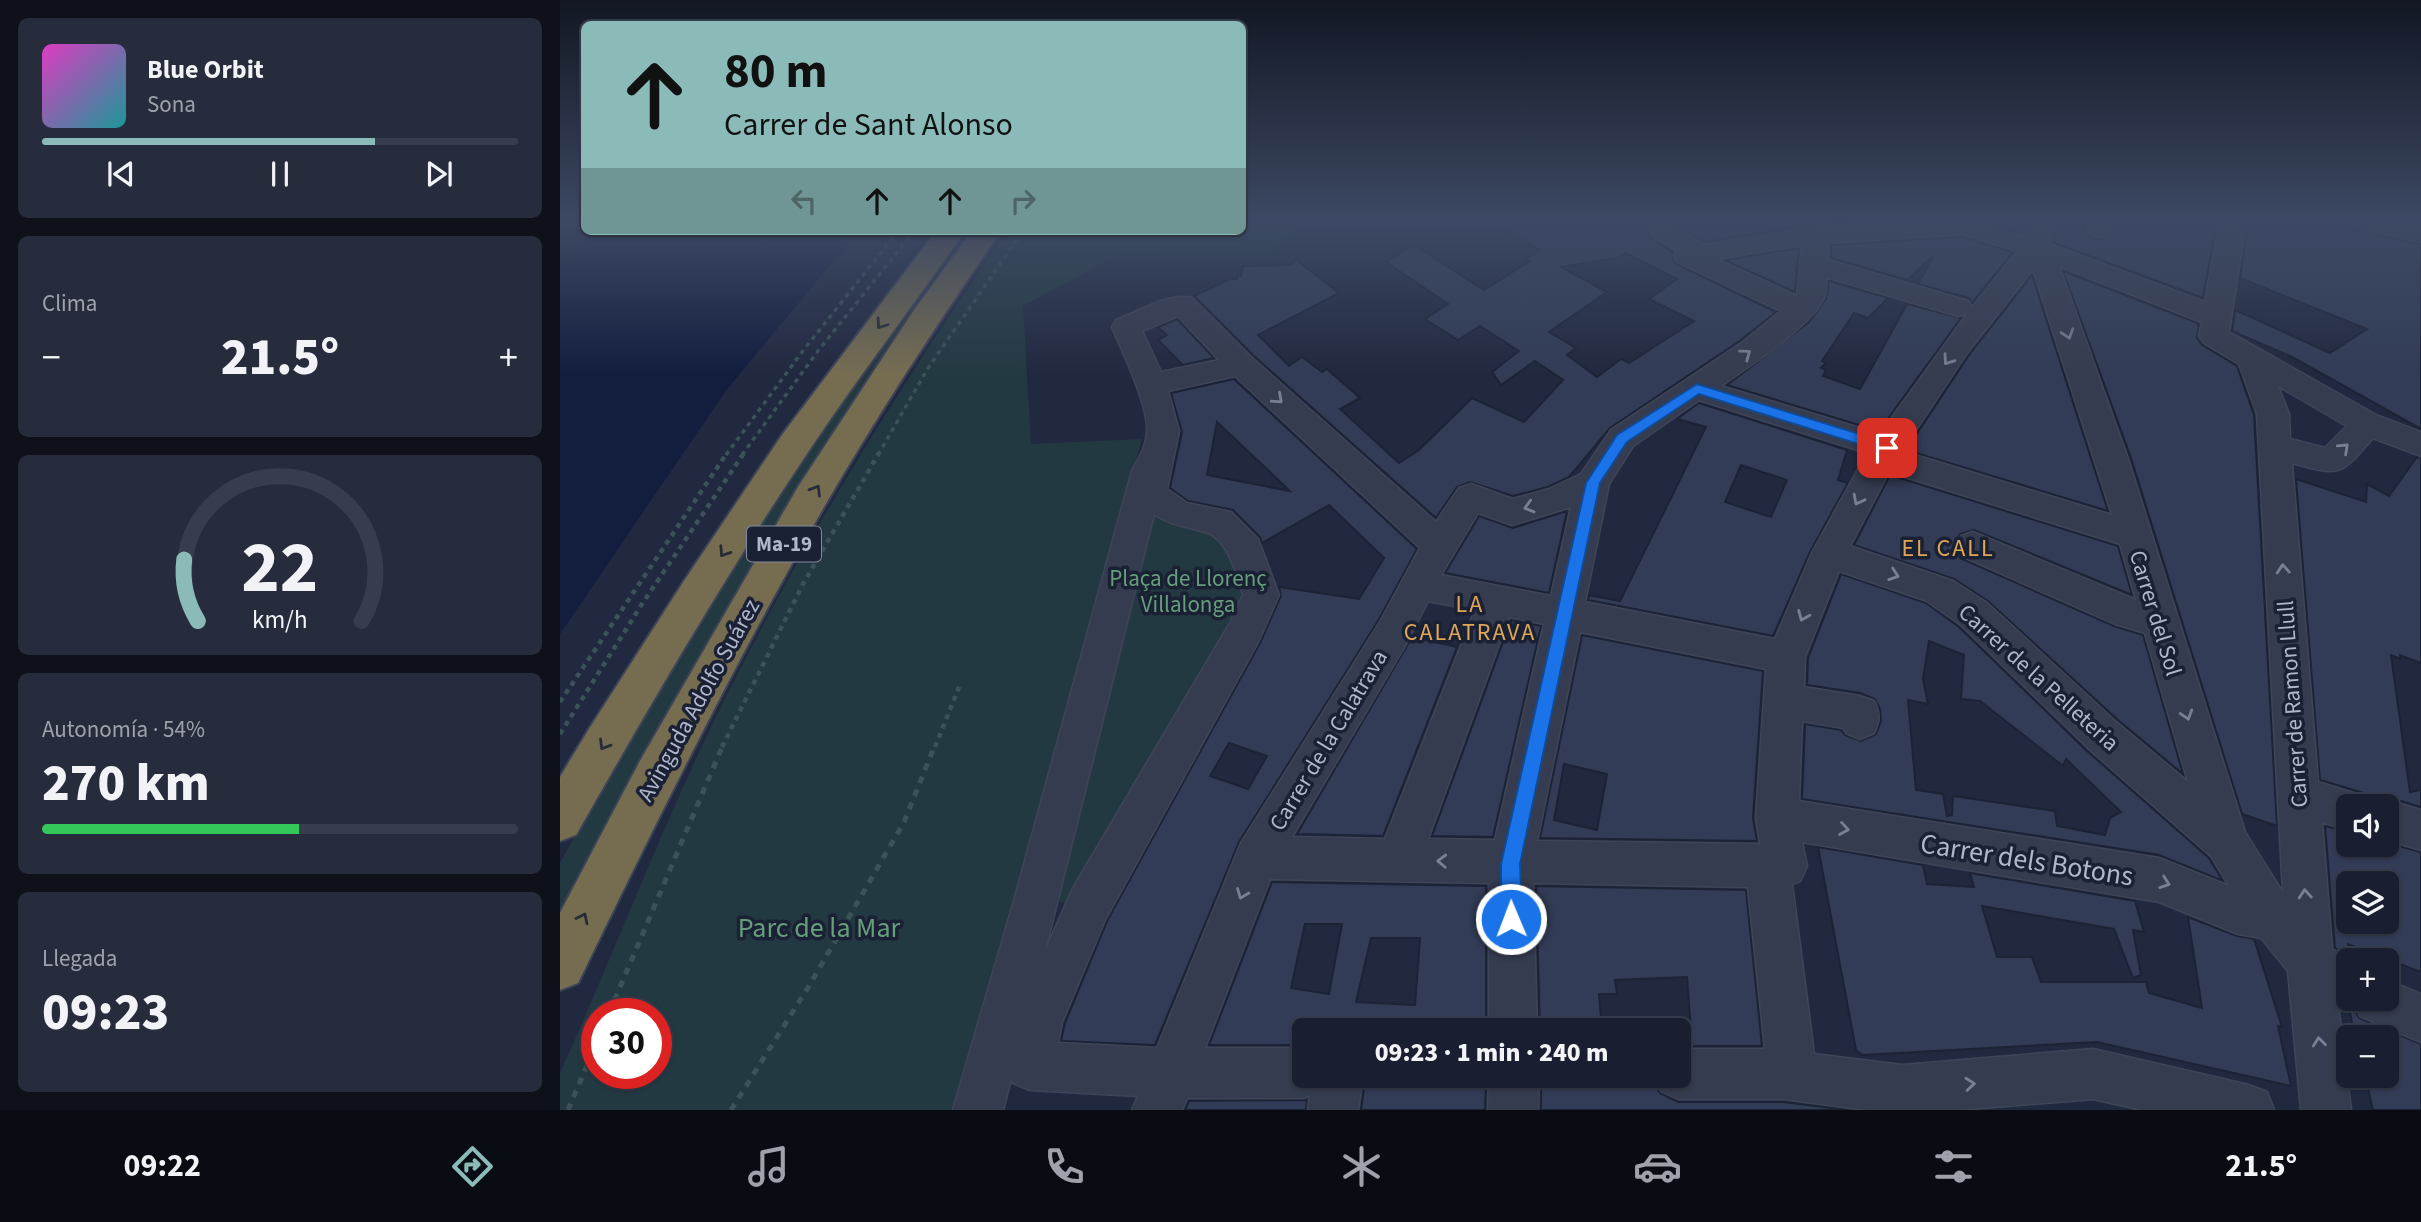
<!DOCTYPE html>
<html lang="es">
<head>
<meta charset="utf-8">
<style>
	:root { --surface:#191f30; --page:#262c3c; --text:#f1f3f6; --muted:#9fa2ab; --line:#373d4c; --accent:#8bbbb9 }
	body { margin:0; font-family:"Source Sans 3",sans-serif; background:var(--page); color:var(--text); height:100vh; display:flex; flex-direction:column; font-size:26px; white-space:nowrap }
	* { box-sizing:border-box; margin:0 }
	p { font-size:23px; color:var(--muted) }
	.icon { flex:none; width:38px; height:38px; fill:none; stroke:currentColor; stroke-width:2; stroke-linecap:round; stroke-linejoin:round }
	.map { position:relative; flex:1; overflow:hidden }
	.side { display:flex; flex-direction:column; gap:18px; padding:18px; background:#0e111a; width:560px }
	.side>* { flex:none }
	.hud { position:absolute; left:21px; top:21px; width:665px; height:214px; border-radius:10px; box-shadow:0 2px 5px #0004,0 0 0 2px var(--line); background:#8bbbb9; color:#111; overflow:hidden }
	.tools { position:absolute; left:1776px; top:794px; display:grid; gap:14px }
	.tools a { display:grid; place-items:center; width:63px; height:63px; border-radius:10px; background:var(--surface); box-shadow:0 2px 5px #0004,0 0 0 2px var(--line); font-size:35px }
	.speed { position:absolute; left:21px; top:998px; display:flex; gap:14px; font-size:35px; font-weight:700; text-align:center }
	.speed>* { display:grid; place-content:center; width:91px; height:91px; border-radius:50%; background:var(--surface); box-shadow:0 2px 5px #0004,0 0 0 2px var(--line); line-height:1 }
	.speed .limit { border:10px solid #d22; background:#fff; color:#111 }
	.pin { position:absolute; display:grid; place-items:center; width:60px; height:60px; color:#fff; margin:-30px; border-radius:14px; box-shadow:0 4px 10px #0006 }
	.me { position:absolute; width:77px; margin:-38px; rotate:359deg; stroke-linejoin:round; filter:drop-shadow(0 0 5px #0008) }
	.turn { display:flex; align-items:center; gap:24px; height:147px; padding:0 28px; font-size:32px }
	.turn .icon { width:91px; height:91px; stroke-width:2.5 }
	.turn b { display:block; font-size:49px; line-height:60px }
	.lanes { display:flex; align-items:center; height:66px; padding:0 28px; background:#0003; justify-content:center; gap:35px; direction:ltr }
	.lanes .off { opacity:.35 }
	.big { font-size:52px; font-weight:800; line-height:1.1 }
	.side .tile { flex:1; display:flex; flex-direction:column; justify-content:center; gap:10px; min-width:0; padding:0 24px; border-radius:10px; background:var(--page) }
	.side .dial { align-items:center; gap:0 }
	.dial svg { height:182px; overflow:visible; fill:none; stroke:var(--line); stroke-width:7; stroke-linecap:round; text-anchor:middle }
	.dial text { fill:var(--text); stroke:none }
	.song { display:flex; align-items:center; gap:21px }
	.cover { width:84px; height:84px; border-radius:10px; background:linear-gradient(135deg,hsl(310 70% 55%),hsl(180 70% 35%)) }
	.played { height:7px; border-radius:4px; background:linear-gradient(90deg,var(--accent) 70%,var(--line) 70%) }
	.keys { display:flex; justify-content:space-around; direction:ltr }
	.heat { display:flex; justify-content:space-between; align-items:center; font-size:38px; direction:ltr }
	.charge { height:10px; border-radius:5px; background:linear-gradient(90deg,#34c759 54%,var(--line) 0) }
	.trip { position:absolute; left:732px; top:1018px; width:399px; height:70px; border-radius:10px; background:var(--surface); box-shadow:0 2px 5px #0004,0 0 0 2px var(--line); font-weight:800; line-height:70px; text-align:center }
	.dock { display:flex; height:112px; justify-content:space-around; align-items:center; background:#0a0c13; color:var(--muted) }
	.dock .icon { width:49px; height:49px }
	.dock .active { color:var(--accent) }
	.dock b { font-size:32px; color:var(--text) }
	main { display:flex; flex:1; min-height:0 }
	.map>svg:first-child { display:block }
	.green { fill:#233941; fill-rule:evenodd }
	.water { fill:#131e3f }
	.building { fill:#323c56; stroke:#1c2336; stroke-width:2; fill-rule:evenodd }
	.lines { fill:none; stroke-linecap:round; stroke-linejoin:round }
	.minor-casing { stroke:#3e4558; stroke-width:3 }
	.highway-casing { stroke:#3d4457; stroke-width:4 }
	.path-far2 { stroke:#3c5259; stroke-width:3.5; stroke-dasharray:4.5 4.5; stroke-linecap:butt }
	.path-far1 { stroke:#3c5259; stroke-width:4.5; stroke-dasharray:5 5; stroke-linecap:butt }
	.path { stroke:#3c5259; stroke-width:5; stroke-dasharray:7 7; stroke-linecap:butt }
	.minor { fill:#353c4f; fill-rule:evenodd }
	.highway { fill:#766d51; fill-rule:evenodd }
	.oneway { stroke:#282c38 }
	.oneway2 { stroke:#798093 }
	.route { fill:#1a73e8; stroke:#114b97; stroke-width:2 }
	.labels { text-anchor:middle; stroke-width:7; stroke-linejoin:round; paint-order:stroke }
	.shield { fill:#1a2134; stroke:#848a9e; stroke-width:2 }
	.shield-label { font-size:21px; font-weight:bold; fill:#b1b7cb }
	.park-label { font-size:23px; fill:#669e7b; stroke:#1a2134 }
	.street-label { font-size:23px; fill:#b1b7cb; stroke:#1a2134 }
	.neighbourhood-label { font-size:24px; letter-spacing:2px; fill:#e0a757; stroke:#1a2134 }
	.near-street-label { font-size:28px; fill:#b1b7cb; stroke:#1a2134 }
	.near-park-label { font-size:28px; fill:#669e7b; stroke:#1a2134 }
</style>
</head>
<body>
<main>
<section class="side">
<div class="tile">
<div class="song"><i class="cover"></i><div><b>Blue Orbit</b><p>Sona</p></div></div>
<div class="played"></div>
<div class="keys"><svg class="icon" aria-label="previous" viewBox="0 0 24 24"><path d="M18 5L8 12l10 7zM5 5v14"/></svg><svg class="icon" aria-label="pause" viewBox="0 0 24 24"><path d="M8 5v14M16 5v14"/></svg><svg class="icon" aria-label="next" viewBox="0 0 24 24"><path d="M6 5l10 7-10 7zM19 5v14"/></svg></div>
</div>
<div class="tile"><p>Clima</p>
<div class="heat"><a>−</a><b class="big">21.5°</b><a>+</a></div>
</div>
<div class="tile dial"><svg viewBox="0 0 100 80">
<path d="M14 69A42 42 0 1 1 86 69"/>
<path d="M14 69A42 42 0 0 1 8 42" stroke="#8bbbb9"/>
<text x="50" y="56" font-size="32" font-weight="700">22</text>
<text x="50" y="72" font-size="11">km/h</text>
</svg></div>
<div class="tile"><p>Autonomía · 54%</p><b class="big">270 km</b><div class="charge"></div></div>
<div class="tile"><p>Llegada</p><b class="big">09:23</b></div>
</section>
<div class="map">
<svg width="1861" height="1110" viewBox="0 0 1861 1110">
	<rect width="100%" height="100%" fill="#212940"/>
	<g class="green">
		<path d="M683 220H745L708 256 564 252 463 306 471 444 582 439 397 1110H0V1073C52 958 97 839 152 725 236 553 338 388 447 231H682ZM37 1013H96V1073H37Z"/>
		<polygon points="403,231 416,231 0,923 0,863 50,774 194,531 259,433"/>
		<polygon points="580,504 659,521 701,595 529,904 476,901"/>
	</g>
	<polygon class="water" points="0,220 24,220 24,231 298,231 165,392 0,634"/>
	<g class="building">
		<path d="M926 220H1339L1249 225 1145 242 1114 225 1100 222 1091 224 1087 232 1092 239 1113 252 1112 257 1116 264 1216 312 1181 340 1050 428 1009 477 988 487 953 496 910 482 897 487 876 518 694 356 634 296 670 279H677V276H681L683 266 731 265 736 260 779 293 698 335 729 366 742 357 762 372 767 369 800 398 780 409 839 463 859 450 912 398 964 422 1003 380 975 361 941 385 932 372 959 351 920 326 898 340 865 319 888 304 826 262 854 245 924 290 970 261 966 259 980 250ZM1066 253 1117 279 1089 299 1134 321 1069 363 1061 359 1037 377 1007 355 1016 348 989 332 1047 292 1001 267 1060 257Z"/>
		<polygon points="1417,220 1468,220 1463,234"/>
		<polygon points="1499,220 1524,220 1523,229 1528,236 1538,240 1550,236 1555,220 1657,220 1643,298 1492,242"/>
		<polygon points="1688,220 1779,220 1785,228 1861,244 1861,429 1732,357 1672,331 1675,310 1770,353 1807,329 1680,278"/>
		<polygon points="1402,237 1453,252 1412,303 1409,298 1358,284 1373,256 1347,280 1271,258 1271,245"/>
		<polygon points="1239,248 1235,292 1165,260"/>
		<polygon points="1503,271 1635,322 1639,326 1637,338 1642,345 1677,366 1694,415 1717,826 1682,814 1571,458"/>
		<polygon points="1472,275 1548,511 1346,450 1409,355"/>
		<polygon points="1269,281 1328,298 1308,318 1294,313 1262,361 1266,363 1261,368 1266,370 1263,376 1300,389 1347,304 1401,318 1319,431 1167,385 1249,322 1266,299"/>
		<polygon points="617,319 654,358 623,365 598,340 607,335 598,327"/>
		<path d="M674 379 857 549 818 621 679 842 595 1045 501 1041 505 1023 547 921 700 643 721 596 719 587 799 599 824 558 769 505 702 543 700 537 673 510 628 501 610 488 622 432 611 393ZM657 422 730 491 647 475ZM669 743 707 756 688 789 650 776Z"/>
		<path d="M1139 403 1287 450 1278 480 1288 483 1250 552 1213 636 1028 600 1029 595 1060 601 1146 427 1117 419ZM1181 465 1227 480 1211 517 1165 502Z"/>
		<polygon points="1857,457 1861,458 1861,663 1840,655 1841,659 1831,655 1850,792 1861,790 1861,807 1828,797 1810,805 1804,793 1760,780 1736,479 1806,502 1807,484 1829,496"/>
		<polygon points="1330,475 1558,546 1572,595 1414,530 1400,534 1394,545 1400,558 1554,626 1583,635 1623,774 1558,720 1428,601 1394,579 1294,545"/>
		<polygon points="1007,511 989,593 885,573 919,516 953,528"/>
		<path d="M1281 574 1366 603 1399 627 1526 750 1649 858 1663 881 1599 855 1242 799 1245 724 1281 730 1285 735 1301 741 1316 734 1321 721 1320 709 1315 699 1300 693 1247 685 1248 658ZM1369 641 1404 655 1401 699 1420 701 1503 766 1506 759 1561 812 1550 818 1545 835 1497 826 1495 811 1393 796 1392 815 1387 816 1383 794 1356 790 1348 700 1368 704 1363 679Z"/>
		<polygon points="951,620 981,626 933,837 872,836"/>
		<path d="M1022 635 1203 671 1193 818 1197 841 980 838ZM1004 764 1047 774 1037 830 994 820Z"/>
		<polygon points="852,637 897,647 823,836 737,834"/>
		<path d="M1765 826 1788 832V845H1827V843L1861 852V972L1788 944V957L1775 948ZM1788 884H1827V922H1788Z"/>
		<polygon points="1258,847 1363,865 1367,884 1414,887 1410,873 1575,901 1584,932 1573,930 1581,975 1573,978 1554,929 1422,906 1437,957 1472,957 1481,982 1586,982 1589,993 1642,1008 1628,917 1677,936 1694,939 1722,1027 1718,1026 1731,1086 1537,1042 1302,1055 1296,1050"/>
		<path d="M712 882 926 886V1031H744V1045H649ZM745 924H782L769 994 731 988ZM811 938H860L855 1005 796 1002Z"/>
		<polygon points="976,886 1186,890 1202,1046 1132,1046 1127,977 1055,980 1057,994 1039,994 1042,1031 980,1031"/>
		<polygon points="1795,1010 1799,1018 1861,1044 1861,1110 1813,1110 1805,1076 1827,1076 1827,1038 1795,1038 1790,1012"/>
		<polygon points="805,1081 926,1082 925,1110 801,1110"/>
		<polygon points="981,1083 1096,1087 1100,1093 1118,1102 1223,1102 1287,1110 981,1110"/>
		<polygon points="747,1100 746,1110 625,1110 629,1101"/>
	</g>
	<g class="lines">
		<defs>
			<g id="minor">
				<path d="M1378 220H1409L1465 237 1471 220H1497L1489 244 1645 302 1660 220H1686L1669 332 1818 416 1861 432V456L1813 438C1779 477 1780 476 1732 463L1758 782 1803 796 1808 807H1788V830L1762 822 1772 949 1789 961 1788 999H1827V980L1861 994V1042L1800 1016 1797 1007 1788 1010 1778 1006 1791 1110H1741L1728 971 1701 938 1678 934 1599 902 1242 842 1247 866 1240 881 1232 884 1254 1054 1342 1065 1533 1049 1689 1085 1707 1092 1714 1110H1582L1533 1099 1398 1110H1307L1223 1099H1118L1101 1091 1094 1076H1118V1049H1205L1188 887 973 883 977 1031H929V883L710 879 645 1048H744V1076H803L798 1110H748L750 1095 744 1098H627L622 1110H572L578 1096 470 1090 453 1083 451 1079 443 1110H393L454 901 572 471C578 459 587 447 587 431 588 404 563 353 552 327L556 320C578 312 609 292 632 298L692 358 876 522 899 488 911 484 953 499 989 489 1021 474 1051 430 1183 342 1221 311 1117 262 1114 256 1117 251 1093 237 1089 231 1093 225C1112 221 1128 235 1144 245L1249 228ZM1402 234 1458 251 1409 311 1412 307 1408 301 1268 260 1269 243ZM1242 245 1237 296 1156 259ZM1499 266 1642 322 1639 336 1644 343 1679 364 1697 414 1723 893 1685 832 1568 459ZM1473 269 1552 515 1342 451 1407 353ZM1266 277 1398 316 1408 313 1320 434 1161 386C1186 368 1253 325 1264 298 1267 292 1266 283 1266 277ZM618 316 659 360 601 372 582 331ZM675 376 860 548 820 622 681 843 597 1048 498 1043 502 1022 545 920 698 642 719 595 698 539 671 512 627 503 607 489 619 431 608 391ZM1718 386 1787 426 1765 448 1730 439 1729 414ZM1139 400 1307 453 1252 553 1215 639 1025 602 1049 484 1073 446ZM1329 472 1560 544 1576 600 1413 532 1401 536 1396 546 1401 556 1555 624 1585 633 1628 782 1556 722 1427 603 1393 581 1290 546ZM1011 507 991 596 881 575 918 513 952 525ZM594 514C611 526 626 526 645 532 668 538 677 575 683 595L670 623 513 888 485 951ZM1279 571 1367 601 1401 625 1528 748 1651 856 1669 886 1599 858 1239 801 1242 721 1283 728 1286 733 1300 739 1314 733C1320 720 1320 714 1314 701L1300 696 1244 687 1245 657ZM868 601 915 610 825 839 732 837 846 644ZM949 617 984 624 935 840 868 839ZM1020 632 1206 669 1196 818 1200 844 977 841Z"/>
				<polygon points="1527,220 1553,220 1548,235 1539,237 1530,235 1526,229"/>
				<polygon points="1782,220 1831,220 1861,226 1861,242 1786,225"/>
				<polygon points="1827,800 1861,810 1861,850 1827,840 1827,807 1812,807"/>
				<polygon points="929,1076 979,1076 978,1110 928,1110"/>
			</g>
			<g id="highway">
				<path d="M376 231H405C354 305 298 377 248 452 165 576 90 705 16 835L0 841V777L29 729 124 581 222 435Z"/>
				<path d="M412 231H441C379 321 319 412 264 507 175 662 96 822 18 983L0 990V913L80 761 238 487 354 310Z"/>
			</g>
		</defs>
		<use href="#minor" class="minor-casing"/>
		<use href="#highway" class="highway-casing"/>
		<g class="path-far2">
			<polyline points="166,455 242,352 338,231"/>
			<polyline points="182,455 258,351 354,231"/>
			<polyline points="318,455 368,368 463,231"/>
		</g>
		<g class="path-far1">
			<polyline points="0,702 167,453"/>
			<polyline points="0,734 82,604 184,453"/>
			<polyline points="162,747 243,584 319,453"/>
			<polyline points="375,747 401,682"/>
		</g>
		<g class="path">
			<polyline points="49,1013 163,745"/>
			<polyline points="8,1110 37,1042"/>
			<polyline points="171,1110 249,986 344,822 375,745"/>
		</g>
		<use href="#minor" class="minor"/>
		<use href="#highway" class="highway"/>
	</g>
	<defs><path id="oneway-chevron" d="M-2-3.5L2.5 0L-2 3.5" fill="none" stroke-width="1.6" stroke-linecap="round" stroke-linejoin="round" transform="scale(1.75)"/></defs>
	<g class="oneway">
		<use href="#oneway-chevron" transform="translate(321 324) rotate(126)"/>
		<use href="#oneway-chevron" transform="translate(256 490) rotate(-59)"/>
		<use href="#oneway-chevron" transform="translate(164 552) rotate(123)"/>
		<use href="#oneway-chevron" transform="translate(44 745) rotate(121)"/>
		<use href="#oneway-chevron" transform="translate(23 918) rotate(-64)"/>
	</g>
	<g class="oneway2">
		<use href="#oneway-chevron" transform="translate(1508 334) rotate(72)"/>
		<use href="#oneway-chevron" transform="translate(1186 354) rotate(-36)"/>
		<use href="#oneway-chevron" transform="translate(1388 360) rotate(125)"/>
		<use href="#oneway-chevron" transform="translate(718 399) rotate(42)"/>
		<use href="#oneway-chevron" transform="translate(1784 448) rotate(-43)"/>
		<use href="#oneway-chevron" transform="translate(1298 500) rotate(117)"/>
		<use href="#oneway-chevron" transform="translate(969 507) rotate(164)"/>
		<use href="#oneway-chevron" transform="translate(1723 569) rotate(-94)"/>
		<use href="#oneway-chevron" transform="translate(1334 575) rotate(19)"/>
		<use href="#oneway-chevron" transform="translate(1243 616) rotate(113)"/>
		<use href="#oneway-chevron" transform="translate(1627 715) rotate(73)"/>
		<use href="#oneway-chevron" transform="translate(1284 829) rotate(9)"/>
		<use href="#oneway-chevron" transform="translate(882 861) rotate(-178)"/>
		<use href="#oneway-chevron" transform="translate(1605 883) rotate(19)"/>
		<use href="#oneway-chevron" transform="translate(682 894) rotate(111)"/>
		<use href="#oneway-chevron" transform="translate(1745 894) rotate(-94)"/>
		<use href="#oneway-chevron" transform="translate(1759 1042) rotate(-96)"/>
		<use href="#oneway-chevron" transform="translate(1410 1084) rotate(-5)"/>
	</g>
	<linearGradient id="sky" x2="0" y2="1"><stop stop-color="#121723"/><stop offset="0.59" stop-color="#3d4964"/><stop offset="1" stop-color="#3d4964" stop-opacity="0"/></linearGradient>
	<rect width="1861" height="375" fill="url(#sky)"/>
	<polygon class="route" points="1137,384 1332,444 1334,448 1327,453 1139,394 1067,442 1040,483 960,864 962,919 959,926 951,929 944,926 941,919 941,864 1026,483 1057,435"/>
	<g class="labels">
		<rect class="shield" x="187" y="526.5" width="74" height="35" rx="5"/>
		<g class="shield-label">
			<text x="224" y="551">Ma-19</text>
		</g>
		<g class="park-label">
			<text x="628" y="586">Plaça de Llorenç<tspan x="628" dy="26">Villalonga</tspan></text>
		</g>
		<g class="street-label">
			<text transform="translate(1596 613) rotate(73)" y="8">Carrer del Sol</text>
			<text transform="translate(1479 677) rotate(42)" y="8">Carrer de la Pelleteria</text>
			<text transform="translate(138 700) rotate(-61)" y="8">Avinguda Adolfo Suárez</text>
			<text transform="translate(1732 704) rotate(-94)" y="8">Carrer de Ramon Llull</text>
			<text transform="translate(768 740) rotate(-59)" y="8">Carrer de la Calatrava</text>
		</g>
		<g class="neighbourhood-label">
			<text x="1388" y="556">EL CALL</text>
			<text x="910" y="612">LA<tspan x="910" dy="28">CALATRAVA</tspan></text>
		</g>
		<g class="near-street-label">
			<text transform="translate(1467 859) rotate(9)" y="10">Carrer dels Botons</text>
		</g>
		<g class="near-park-label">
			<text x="259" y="937">Parc de la Mar</text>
		</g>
	</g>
</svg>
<div class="tools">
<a><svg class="icon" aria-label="sound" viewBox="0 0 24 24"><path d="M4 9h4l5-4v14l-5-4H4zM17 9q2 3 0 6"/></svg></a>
<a><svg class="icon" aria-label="layers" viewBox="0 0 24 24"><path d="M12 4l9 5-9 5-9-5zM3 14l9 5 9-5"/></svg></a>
<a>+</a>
<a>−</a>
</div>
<div class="speed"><div class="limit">30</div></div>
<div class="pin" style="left:1327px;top:448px;background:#d93025"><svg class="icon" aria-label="arrive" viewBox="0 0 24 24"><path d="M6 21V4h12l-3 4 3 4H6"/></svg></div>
<svg class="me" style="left:951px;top:919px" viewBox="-20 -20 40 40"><circle r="17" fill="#1a73e8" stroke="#fff" stroke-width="3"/><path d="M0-11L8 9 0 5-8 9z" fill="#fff"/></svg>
<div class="trip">09:23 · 1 min · 240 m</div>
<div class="hud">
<div class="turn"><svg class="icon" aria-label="ahead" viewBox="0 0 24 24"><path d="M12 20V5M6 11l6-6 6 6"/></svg><div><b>80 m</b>Carrer de Sant Alonso</div></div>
<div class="lanes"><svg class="icon off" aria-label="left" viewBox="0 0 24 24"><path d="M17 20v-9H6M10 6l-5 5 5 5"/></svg><svg class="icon" aria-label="ahead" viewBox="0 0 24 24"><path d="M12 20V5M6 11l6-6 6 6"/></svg><svg class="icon" aria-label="ahead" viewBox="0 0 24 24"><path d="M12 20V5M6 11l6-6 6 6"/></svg><svg class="icon off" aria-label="right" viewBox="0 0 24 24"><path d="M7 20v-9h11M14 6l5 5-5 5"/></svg></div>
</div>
</div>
</main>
<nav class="dock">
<b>09:22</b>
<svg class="icon active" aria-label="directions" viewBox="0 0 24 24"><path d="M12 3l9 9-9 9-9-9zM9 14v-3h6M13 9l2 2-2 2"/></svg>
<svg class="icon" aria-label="music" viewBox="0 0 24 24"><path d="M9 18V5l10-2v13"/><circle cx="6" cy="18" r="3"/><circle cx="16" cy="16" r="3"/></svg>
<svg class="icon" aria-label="phone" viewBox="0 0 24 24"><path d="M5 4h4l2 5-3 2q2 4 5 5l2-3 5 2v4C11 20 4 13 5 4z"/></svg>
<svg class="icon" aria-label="climate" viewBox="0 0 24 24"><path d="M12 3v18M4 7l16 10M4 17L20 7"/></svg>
<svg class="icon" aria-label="car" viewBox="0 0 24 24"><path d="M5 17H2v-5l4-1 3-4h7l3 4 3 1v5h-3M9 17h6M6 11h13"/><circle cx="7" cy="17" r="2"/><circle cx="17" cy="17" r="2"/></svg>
<svg class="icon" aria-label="filters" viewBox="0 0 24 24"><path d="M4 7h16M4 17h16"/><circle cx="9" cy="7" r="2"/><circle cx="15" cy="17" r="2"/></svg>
<b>21.5°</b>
</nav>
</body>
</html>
